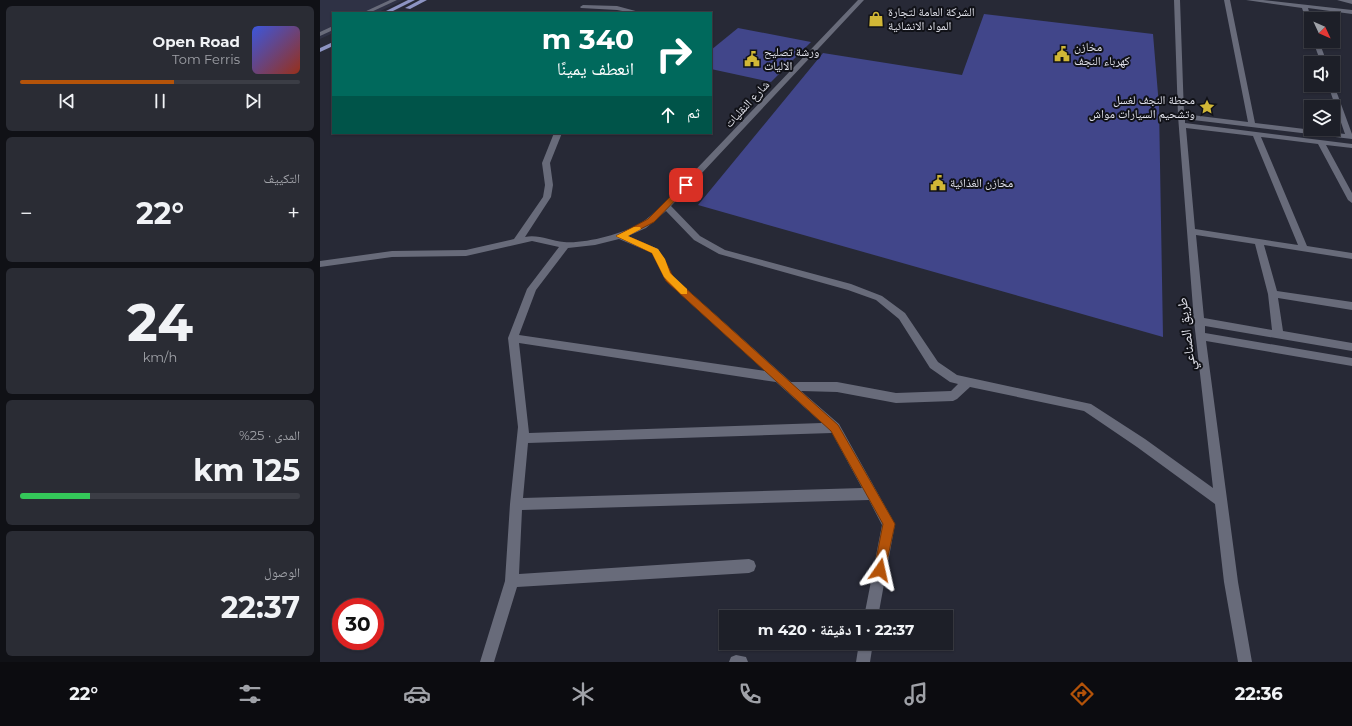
<!DOCTYPE html>
<html lang="ar">
<head>
<meta charset="utf-8">
<style>
	:root { --surface:#1d1f28; --page:#2a2c34; --text:#f1f3f6; --muted:#a0a2a8; --line:#3b3d45; --accent:#b45309 }
	body { margin:0; font-family:Montserrat,"Noto Naskh Arabic",sans-serif; background:var(--page); color:var(--text); direction:rtl; height:100vh; display:flex; flex-direction:column; font-size:15px; white-space:nowrap }
	* { box-sizing:border-box; margin:0 }
	p { font-size:13px; color:var(--muted) }
	.icon { flex:none; width:22px; height:22px; fill:none; stroke:currentColor; stroke-width:2; stroke-linecap:round; stroke-linejoin:round }
	.map { position:relative; flex:1; overflow:hidden; direction:ltr }
	.sheet { display:flex; flex-direction:column; gap:6px; padding:6px; background:#101116; width:320px }
	.sheet>* { flex:none }
	.banner { position:absolute; left:12px; top:12px; width:380px; height:122px; border-radius:0px; box-shadow:0 1px 3px #0004,0 0 0 1px var(--line); direction:rtl; background:#00695c; color:#fff; overflow:hidden }
	.needle { width:26px; rotate:134deg }
	.tools { position:absolute; left:984px; top:12px; display:grid; gap:8px }
	.tools a { display:grid; place-items:center; width:36px; height:36px; border-radius:0px; background:var(--surface); box-shadow:0 1px 3px #0004,0 0 0 1px var(--line); font-size:20px }
	.speed { position:absolute; left:12px; top:598px; display:flex; gap:8px; font-size:20px; font-weight:700; text-align:center }
	.speed>* { display:grid; place-content:center; width:52px; height:52px; border-radius:50%; background:var(--surface); box-shadow:0 1px 3px #0004,0 0 0 1px var(--line); line-height:1 }
	.speed .limit { border:6px solid #d22; background:#fff; color:#111 }
	.pin { position:absolute; display:grid; place-items:center; width:34px; height:34px; color:#fff; margin:-17px; border-radius:8px; box-shadow:0 2px 6px #0006 }
	.me { position:absolute; width:44px; margin:-22px; rotate:11deg; stroke-linejoin:round; filter:drop-shadow(0 0 3px #0008) }
	.turn { display:flex; align-items:center; gap:14px; height:84px; padding:0 12px; font-size:18px }
	.turn .icon { width:52px; height:52px; stroke-width:2.5 }
	.turn b { display:block; font-size:28px; line-height:34px }
	.then { display:flex; align-items:center; height:38px; padding:0 12px; background:#0003; gap:8px; font-size:15px }
	.big { font-size:30px; font-weight:700; line-height:1.1 }
	.sheet .tile { flex:1; display:flex; flex-direction:column; justify-content:center; gap:6px; min-width:0; padding:0 14px; border-radius:6px; background:var(--page) }
	.sheet .dial { align-items:center; gap:0 }
	.dial b { font-size:52px; line-height:1 }
	.song { display:flex; align-items:center; gap:12px }
	.cover { width:48px; height:48px; border-radius:6px; background:linear-gradient(135deg,hsl(230 70% 55%),hsl(10 70% 35%)) }
	.played { height:4px; border-radius:2px; background:linear-gradient(90deg,var(--accent) 55%,var(--line) 55%) }
	.keys { display:flex; justify-content:space-around; direction:ltr }
	.heat { display:flex; justify-content:space-between; align-items:center; font-size:22px; direction:ltr }
	.charge { height:6px; border-radius:3px; background:linear-gradient(90deg,#34c759 25%,var(--line) 0) }
	.trip { position:absolute; left:399px; top:610px; width:234px; height:40px; border-radius:0px; background:var(--surface); box-shadow:0 1px 3px #0004,0 0 0 1px var(--line); font-weight:700; line-height:40px; text-align:center; direction:rtl }
	.menu { display:flex; height:64px; justify-content:space-around; align-items:center; background:#0c0c10; color:var(--muted) }
	.menu .icon { width:28px; height:28px }
	.menu .selected { color:var(--accent) }
	.menu b { font-size:18px; color:var(--text) }
	main { display:flex; flex:1; min-height:0 }
	.map>svg:first-child { display:block }
	.built { fill:#2f3245 }
	.building { fill:#41468a }
	.lines { fill:none; stroke-linecap:round; stroke-linejoin:round }
	.minor { fill:#686b7a; fill-rule:evenodd }
	.major { fill:#8d94c3; fill-rule:evenodd }
	.route { fill:#b45309; stroke:#753606 }
	.slow { fill:#f59e0b }
	.labels { text-anchor:middle; stroke-width:4; stroke-linejoin:round; paint-order:stroke }
	.far-poi-label { font-size:12px; fill:#e1e2eb; stroke:#111218; text-anchor:start }
	.far-street-label { font-size:12px; fill:#e1e2eb; stroke:#111218 }
	.street-label { font-size:14px; fill:#e1e2eb; stroke:#111218 }
</style>
</head>
<body>
<main>
<div class="map">
<svg width="1032" height="662" viewBox="0 0 1032 662">
	<rect width="100%" height="100%" fill="#272936"/>
	<polygon class="built" points="0,0 84,0 56,13 13,13 13,33 0,39"/>
	<g class="building">
		<polygon points="664,14 833,34 839,106 843,337 378,205 503,53 642,75"/>
		<polygon points="418,28 491,42 451,82 391,69 391,50"/>
	</g>
	<g class="lines">
		<g class="minor">
			<polygon points="70,0 77,0 49,13 42,13"/>
			<path d="M538 0H544L351 206 380 236 405 250 531 284 562 296 585 313 618 362 637 375 771 404 825 439 893 488 874 321 867 231 858 116 854 0H860L864 114 928 122 904 0H910L935 123 1025 134 1008 85H1013V84L1014 85 1032 134V139L865 119V123L1032 144V148L1006 145 1032 193V203L1028 200 998 144 941 137 987 246 1032 253V259L944 245 957 291 1032 302V310L958 298 963 331 1032 343V351L885 326V333L1032 358V366L886 341 918 582 932 662H918L904 582 895 504 817 447 764 411 650 387 637 399 633 401 576 403 517 392 481 391 519 424 575 524 558 617H544L562 525 549 500 202 510 199 574 429 559 434 561 436 566 434 571 429 573 197 587 174 662H160L185 581 190 504 198 427 188 338 207 289 239 247 212 241 146 256 72 257 0 267V261L72 251 146 250 194 239 223 197 225 185 222 163 234 133H242L230 163 233 185 231 197 205 237C218 234 231 241 244 242 264 244 302 234 319 224 328 219 336 211 343 204ZM866 128 933 136 978 245 875 229ZM346 211 374 240 399 254 528 290 556 300 579 319 610 368 630 382 638 384 631 391 576 393 517 382H471L353 277 338 249 308 236 326 228ZM876 235 935 244 948 294 952 330 884 318ZM299 239 332 253 346 281 445 371 199 335 216 290 248 248 275 245ZM199 343 456 382 502 423 209 433ZM512 433 542 488 203 498 208 443Z"/>
			<polygon points="926,0 943,0 1032,10 1032,14 988,8 991,19 991,28 988,26 982,8"/>
			<polygon points="1017,0 1032,0 1032,4"/>
			<polygon points="263,5 297,6 323,13 313,13 297,10 261,8 260,7"/>
			<polygon points="13,26 13,30 0,36 0,32"/>
			<polygon points="993,41 999,41 1007,63 1001,63"/>
			<polygon points="539,643 553,643 550,662 536,662"/>
			<polygon points="416,655 426,657 428,662 409,662 411,657"/>
		</g>
		<g class="major">
			<polygon points="88,0 95,0 69,13 62,13"/>
			<polygon points="100,0 107,0 90,9 85,8"/>
			<polygon points="13,42 13,46 0,52 0,48"/>
		</g>
	</g>
	<path class="route" d="M364 183 370 185 334 222 307 236C337 249 339 246 353 277L518 425 575 524 564 575 560 576 556 575 554 570 563 524 511 431 346 281 332 253 296 236 328 219Z"/>
	<polygon class="slow" points="314,227 320,227 321,229 308,236 338,249 345,259 350,273 367,289 367,294 361,294 344,277 332,253 296,236"/>
	<defs>
		<symbol id="shop-bare" viewBox="-9 -9 18 18"><path d="M-5-2.5h2.3a2.7 3.5 0 0 1 5.4 0H5L5.5 6h-11ZM-1.5-2.5h3a1.5 2.3 0 0 0-3 0Z" fill="#d1b736" stroke="#111218" stroke-width="2.5" paint-order="stroke"/></symbol>
		<symbol id="civic-bare" viewBox="-9 -9 18 18"><path d="M-.6-6.5H3V-4.5H.6V-3L4-1V1h2V6H-6V1h2V-1L-.6-3ZM-1.2 2.5V6h2.4V2.5Z" fill="#d1b736" stroke="#111218" stroke-width="2.5" paint-order="stroke"/></symbol>
		<symbol id="sight-bare" viewBox="-9 -9 18 18"><path d="M0-6L1.8-2.2L6-1.7L2.9 1.2L3.7 5.4L0 3.3L-3.7 5.4L-2.9 1.2L-6-1.7L-1.8-2.2Z" fill="#d1b736" stroke="#111218" stroke-width="2.5" paint-order="stroke"/></symbol>
	</defs>
	<g fill-rule="evenodd">
		<use href="#shop-bare" x="545" y="8" width="22" height="22"/>
		<use href="#civic-bare" x="731" y="43" width="22" height="22"/>
		<use href="#civic-bare" x="421" y="48" width="22" height="22"/>
		<use href="#sight-bare" x="876" y="96" width="22" height="22"/>
		<use href="#civic-bare" x="607" y="172" width="22" height="22"/>
	</g>
	<g class="labels">
		<g class="far-poi-label">
			<text x="568" y="16">الشركة العامة لتجارة<tspan x="568" dy="14">المواد الانشائية</tspan></text>
			<text x="754" y="51">مخازن<tspan x="754" dy="14">كهرباء النجف</tspan></text>
			<text x="444" y="56">ورشة تصليح<tspan x="444" dy="14">الاليات</tspan></text>
			<text x="875" y="104" text-anchor="end">محطة النجف لغسل<tspan x="875" dy="14">وتشحيم السيارات مواش</tspan></text>
			<text x="630" y="187">مخازن الغذائية</text>
		</g>
		<g class="far-street-label">
			<text transform="translate(427 104) rotate(-47)" y="4">شارع النقليات</text>
		</g>
		<g class="street-label">
			<text transform="translate(866 334) rotate(-97)" y="5">طريق الصناعي</text>
		</g>
	</g>
</svg>
<div class="tools">
<a><svg class="needle" viewBox="-14 -14 28 28"><path d="M0-13l5 13h-10z" fill="#e53935"/><path d="M0 13l5-13h-10z" fill="#a0a2a8"/></svg></a>
<a><svg class="icon" aria-label="sound" viewBox="0 0 24 24"><path d="M4 9h4l5-4v14l-5-4H4zM17 9q2 3 0 6"/></svg></a>
<a><svg class="icon" aria-label="layers" viewBox="0 0 24 24"><path d="M12 4l9 5-9 5-9-5zM3 14l9 5 9-5"/></svg></a>
</div>
<div class="speed"><div class="limit">30</div></div>
<div class="pin" style="left:366px;top:185px;background:#d93025"><svg class="icon" aria-label="arrive" viewBox="0 0 24 24"><path d="M6 21V4h12l-3 4 3 4H6"/></svg></div>
<svg class="me" style="left:560px;top:570px" viewBox="-20 -20 40 40"><path d="M0-17L14 15 0 8-14 15z" fill="#b45309" stroke="#fff" stroke-width="4"/></svg>
<div class="trip">22:37 · 1 دقيقة · 420 m</div>
<div class="banner">
<div class="turn"><svg class="icon" aria-label="right" viewBox="0 0 24 24"><path d="M7 20v-9h11M14 6l5 5-5 5"/></svg><div><b>340 m</b>انعطف يمينًا</div></div>
<div class="then">ثم<svg class="icon" aria-label="ahead" viewBox="0 0 24 24"><path d="M12 20V5M6 11l6-6 6 6"/></svg></div>
</div>
</div>
<section class="sheet">
<div class="tile">
<div class="song"><i class="cover"></i><div><b>Open Road</b><p>Tom Ferris</p></div></div>
<div class="played"></div>
<div class="keys"><svg class="icon" aria-label="previous" viewBox="0 0 24 24"><path d="M18 5L8 12l10 7zM5 5v14"/></svg><svg class="icon" aria-label="pause" viewBox="0 0 24 24"><path d="M8 5v14M16 5v14"/></svg><svg class="icon" aria-label="next" viewBox="0 0 24 24"><path d="M6 5l10 7-10 7zM19 5v14"/></svg></div>
</div>
<div class="tile"><p>التكييف</p>
<div class="heat"><a>−</a><b class="big">22°</b><a>+</a></div>
</div>
<div class="tile dial"><b>24</b><p>km/h</p></div>
<div class="tile"><p>المدى · 25%</p><b class="big">125 km</b><div class="charge"></div></div>
<div class="tile"><p>الوصول</p><b class="big">22:37</b></div>
</section>
</main>
<nav class="menu">
<b>22:36</b>
<svg class="icon selected" aria-label="directions" viewBox="0 0 24 24"><path d="M12 3l9 9-9 9-9-9zM9 14v-3h6M13 9l2 2-2 2"/></svg>
<svg class="icon" aria-label="music" viewBox="0 0 24 24"><path d="M9 18V5l10-2v13"/><circle cx="6" cy="18" r="3"/><circle cx="16" cy="16" r="3"/></svg>
<svg class="icon" aria-label="phone" viewBox="0 0 24 24"><path d="M5 4h4l2 5-3 2q2 4 5 5l2-3 5 2v4C11 20 4 13 5 4z"/></svg>
<svg class="icon" aria-label="climate" viewBox="0 0 24 24"><path d="M12 3v18M4 7l16 10M4 17L20 7"/></svg>
<svg class="icon" aria-label="car" viewBox="0 0 24 24"><path d="M5 17H2v-5l4-1 3-4h7l3 4 3 1v5h-3M9 17h6M6 11h13"/><circle cx="7" cy="17" r="2"/><circle cx="17" cy="17" r="2"/></svg>
<svg class="icon" aria-label="filters" viewBox="0 0 24 24"><path d="M4 7h16M4 17h16"/><circle cx="9" cy="7" r="2"/><circle cx="15" cy="17" r="2"/></svg>
<b>22°</b>
</nav>
</body>
</html>
